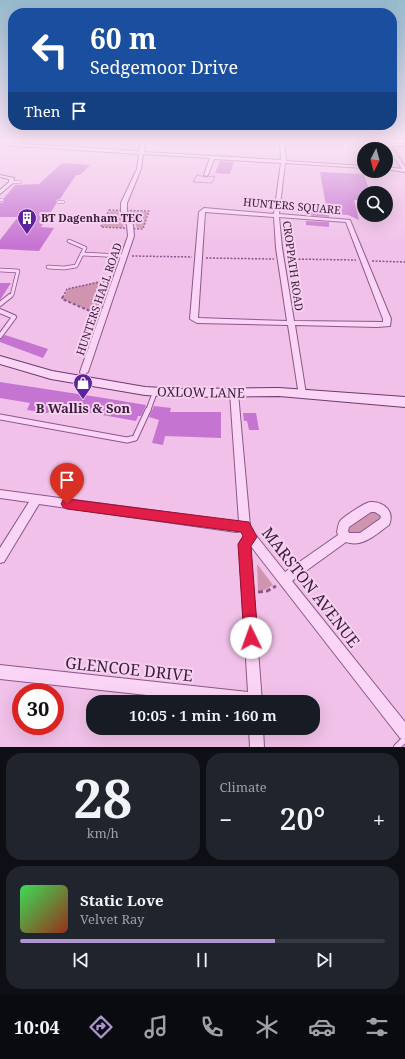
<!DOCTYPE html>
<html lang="en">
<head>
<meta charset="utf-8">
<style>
	:root { --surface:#171b24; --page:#20242c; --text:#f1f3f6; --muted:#9ea1a6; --line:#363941; --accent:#ae95cf }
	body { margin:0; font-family:"Noto Serif",serif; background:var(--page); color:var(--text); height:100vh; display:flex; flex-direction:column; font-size:15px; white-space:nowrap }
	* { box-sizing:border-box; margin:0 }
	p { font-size:13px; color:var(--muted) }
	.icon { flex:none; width:22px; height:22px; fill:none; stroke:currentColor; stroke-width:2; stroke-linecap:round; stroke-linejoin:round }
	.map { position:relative; height:747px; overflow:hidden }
	.side { display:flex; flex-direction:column; gap:6px; padding:6px; background:#0d0f14; flex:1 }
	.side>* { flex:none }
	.hud { position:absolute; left:8px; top:8px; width:389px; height:122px; border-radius:16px; box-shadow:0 4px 16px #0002; background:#1a4fa0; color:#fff; overflow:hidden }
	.needle { width:26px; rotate:186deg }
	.controls { position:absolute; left:357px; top:142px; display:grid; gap:8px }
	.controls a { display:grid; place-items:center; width:36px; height:36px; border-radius:50%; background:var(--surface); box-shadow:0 4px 16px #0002; font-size:20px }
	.speed { position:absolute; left:12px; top:683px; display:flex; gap:8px; font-size:20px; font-weight:700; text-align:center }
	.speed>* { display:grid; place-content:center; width:52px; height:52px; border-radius:50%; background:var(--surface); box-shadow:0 4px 16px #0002; line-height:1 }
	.speed .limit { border:6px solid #d22; background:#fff; color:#111 }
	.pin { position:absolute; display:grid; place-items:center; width:34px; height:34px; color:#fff; margin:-41px -17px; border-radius:50% 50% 50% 0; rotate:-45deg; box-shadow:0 0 4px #0007 }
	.pin .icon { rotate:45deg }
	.me { position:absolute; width:44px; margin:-22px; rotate:357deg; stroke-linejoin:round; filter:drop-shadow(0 0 3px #0008) }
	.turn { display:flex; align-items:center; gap:14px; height:84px; padding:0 16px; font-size:18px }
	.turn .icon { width:52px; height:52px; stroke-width:2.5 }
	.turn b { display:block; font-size:28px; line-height:34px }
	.then { display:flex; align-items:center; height:38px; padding:0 16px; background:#0003; gap:8px; font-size:15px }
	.big { font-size:30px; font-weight:600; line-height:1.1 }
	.side .card { flex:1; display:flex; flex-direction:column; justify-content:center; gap:6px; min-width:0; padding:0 14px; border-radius:16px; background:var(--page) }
	.side .dial { align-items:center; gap:0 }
	.dial b { font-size:52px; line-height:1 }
	.song { display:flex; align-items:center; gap:12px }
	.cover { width:48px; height:48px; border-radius:6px; background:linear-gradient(135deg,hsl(130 70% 55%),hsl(10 70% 35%)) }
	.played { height:4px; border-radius:2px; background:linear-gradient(90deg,var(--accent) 70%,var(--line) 70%) }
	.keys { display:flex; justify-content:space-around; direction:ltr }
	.heat { display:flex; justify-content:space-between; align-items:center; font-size:22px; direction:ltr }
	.side .tiles { flex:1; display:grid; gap:6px; grid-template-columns:1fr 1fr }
	.card:last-child { grid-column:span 2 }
	.trip { position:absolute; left:86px; top:695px; width:234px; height:40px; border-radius:16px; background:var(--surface); box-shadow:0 4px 16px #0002; font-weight:600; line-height:40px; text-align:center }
	.tabs { display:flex; height:64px; justify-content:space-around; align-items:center; background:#090b0e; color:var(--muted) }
	.tabs .icon { width:28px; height:28px }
	.tabs .on { color:var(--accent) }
	.tabs b { font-size:18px; color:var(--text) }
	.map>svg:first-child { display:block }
	.green { fill:#d094ae }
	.building { fill:#c674d2 }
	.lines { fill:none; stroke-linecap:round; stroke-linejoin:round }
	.lane-far4-casing { stroke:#8b578c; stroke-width:3.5 }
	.lane-far3-casing { stroke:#8b578c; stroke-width:4.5 }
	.lane-far2-casing { stroke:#8b578c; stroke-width:6 }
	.lane-far1-casing { stroke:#8b578c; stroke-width:7 }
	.lane-casing { stroke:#8b578c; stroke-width:8 }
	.street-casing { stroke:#8b578c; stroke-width:2 }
	.secondary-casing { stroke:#6b3b6e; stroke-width:2 }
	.path-far3 { stroke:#8b578c; stroke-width:1; stroke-dasharray:1.5 1; stroke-linecap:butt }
	.path-far2 { stroke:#8b578c; stroke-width:1.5; stroke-dasharray:2 1.5; stroke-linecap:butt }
	.path-far1 { stroke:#8b578c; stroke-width:2; stroke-dasharray:3 2; stroke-linecap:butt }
	.path { stroke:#8b578c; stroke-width:3; stroke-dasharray:5 3; stroke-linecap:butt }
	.lane-far4 { stroke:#fbd5f5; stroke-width:2.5 }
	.lane-far3 { stroke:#fbd5f5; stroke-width:3 }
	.lane-far2 { stroke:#fbd5f5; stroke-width:4 }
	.lane-far1 { stroke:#fbd5f5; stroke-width:5 }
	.lane { stroke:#fbd5f5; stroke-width:6 }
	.street { fill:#fbd5f5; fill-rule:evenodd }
	.secondary { fill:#fbd5f5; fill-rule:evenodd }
	.route { fill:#e11d48; stroke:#92132f }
	.labels { text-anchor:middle; stroke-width:4; stroke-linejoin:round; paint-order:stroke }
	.far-street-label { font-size:11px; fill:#391d3b; stroke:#f8d1f1 }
	.far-poi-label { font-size:11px; font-weight:bold; fill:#391d3b; stroke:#f8d1f1; text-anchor:start }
	.street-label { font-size:13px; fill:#391d3b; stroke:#f8d1f1 }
	.poi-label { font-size:13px; font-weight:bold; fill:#391d3b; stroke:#f8d1f1 }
	.near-street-label { font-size:16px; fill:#391d3b; stroke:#f8d1f1 }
</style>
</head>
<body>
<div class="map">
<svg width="405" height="747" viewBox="0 0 405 747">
	<rect width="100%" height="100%" fill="#f1c1e9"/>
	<g class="green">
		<polygon points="110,211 118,211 124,228 102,227"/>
		<polygon points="130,211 148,212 143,228 137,228"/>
		<polygon points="102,281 108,281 97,311 90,311 63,299 68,289"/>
		<polygon points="374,510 381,515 381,518 357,535 350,534 348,529 349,526"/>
		<polygon points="257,564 273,585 264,590 258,590"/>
	</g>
	<g class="building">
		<polygon points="220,161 234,162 230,174 215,173"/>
		<polygon points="62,163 90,165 80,175 76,175 60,199 56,200 56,204 41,227 54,228 39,251 0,249 0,240 18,217 0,217 0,203 4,202 4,198 15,185 39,184"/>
		<polygon points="320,172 364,174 370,193 364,193 364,200 354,200 359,220 348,215 329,214 329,217 306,215 307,209 327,211"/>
		<polygon points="306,221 329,222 329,227 306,225"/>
		<polygon points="0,283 11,283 0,300"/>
		<polygon points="5,335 33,344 48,349 43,358 0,342 0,339"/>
		<polygon points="0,382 104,398 146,405 141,416 138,416 136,421 52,406 48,413 27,410 30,403 0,398"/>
		<polygon points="154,406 171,408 170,412 221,412 221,438 165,436 163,445 152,443 159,420 149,417"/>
		<polygon points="243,413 256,413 259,430 249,430 247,421 244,421"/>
	</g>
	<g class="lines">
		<defs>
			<g id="lane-far4">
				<polyline points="70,148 78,141"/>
				<polyline points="11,182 20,182"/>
				<polyline points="0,200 2,200"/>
				<polyline points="58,202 63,202"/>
			</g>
			<g id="lane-far3">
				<polyline points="82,254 124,256"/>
				<polyline points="48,267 64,268 76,266 85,248 69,241"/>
				<polyline points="0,270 18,271 12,295 9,297"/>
			</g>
			<g id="lane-far2">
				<polyline points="0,304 10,296"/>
				<polyline points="0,311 14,317 0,336"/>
				<polyline points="148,411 155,392"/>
			</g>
			<polyline id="lane-far1" points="0,417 127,440 135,438 148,410"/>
			<polyline id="lane" points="397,747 405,739"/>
			<g id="street">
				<path d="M141 141H145L144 152 281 160 280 141H284L286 161 364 166V168L285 163 279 214 350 220 391 319 390 326 377 327 295 325 306 394 305 396H299L288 325 197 323 190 319 199 212 204 208 274 214 281 163 214 159 208 175 206 176 204 175 210 158 143 154 141 169 127 203V211L133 225 134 236 88 372 84 375 81 374 80 372 128 236 127 225 121 211V203L137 169 139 154 3 145 1 144 3 143 139 151ZM205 212 274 217 276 248 287 321 198 318ZM279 217 346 222 383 319V322L294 321 282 248Z"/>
				<polygon points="383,141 387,141 389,144 405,144 405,146 391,146 405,167 405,172 386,169 386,167 402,169"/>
				<polygon points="0,175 14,178 13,183 0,194 0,190 9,182 9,179 0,177"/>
				<path d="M234 390 237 391 238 393 250 526 254 533 285 572 338 535 337 532C338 528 338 523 341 520 345 516 364 503 370 502 384 501 395 512 389 525 376 534 363 548 346 542L292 581 405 722V740L400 738 250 545 262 702H211L0 679V665L248 692 239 544 244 536 242 531 236 532 39 504 4 562 0 563V548L29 502 0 498V490L239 522 230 393 231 391ZM371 512H375L381 516 380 519 360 533H349L348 531 349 527Z"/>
				<polygon points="249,728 263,728 264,747 250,747"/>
			</g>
			<polygon id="secondary" points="0,356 52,371 145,387 180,389 279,388 405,397 405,407 279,396 180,397 145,395 51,379 0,364"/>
		</defs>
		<use href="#lane-far4" class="lane-far4-casing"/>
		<use href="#lane-far3" class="lane-far3-casing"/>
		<use href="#lane-far2" class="lane-far2-casing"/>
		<use href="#lane-far1" class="lane-far1-casing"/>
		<use href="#lane" class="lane-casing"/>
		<use href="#street" class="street-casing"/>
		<use href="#secondary" class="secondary-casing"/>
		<polygon class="path-far3" points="197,175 205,177 215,176 212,183 193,182"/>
		<g class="path-far2">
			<polygon points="109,210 149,211 143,229 101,227"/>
			<polyline points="132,256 192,257"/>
			<polyline points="206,258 274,259"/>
			<polyline points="288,259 356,260"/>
			<polyline points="372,261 405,262"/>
			<polyline points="63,297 67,289 108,280"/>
		</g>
		<polyline class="path-far1" points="63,296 62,299 90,311 97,312"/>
		<polyline class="path" points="258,592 267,591 276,586"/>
		<use href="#lane-far4" class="lane-far4"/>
		<use href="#lane-far3" class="lane-far3"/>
		<use href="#lane-far2" class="lane-far2"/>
		<use href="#lane-far1" class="lane-far1"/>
		<use href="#lane" class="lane"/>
		<use href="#street" class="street"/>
		<use href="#secondary" class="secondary"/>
	</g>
	<linearGradient id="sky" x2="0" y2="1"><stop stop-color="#97bacd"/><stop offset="0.57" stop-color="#f9e3f5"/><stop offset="1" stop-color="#f9e3f5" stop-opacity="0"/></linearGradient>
	<rect width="405" height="246" fill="url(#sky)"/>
	<polygon class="route" points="67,499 249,522 257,537 251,546 258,638 256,643 251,645 246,643 244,638 238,544 243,536 241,532 67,509 63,507 61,504 63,500"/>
	<defs>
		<symbol id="building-pin" viewBox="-11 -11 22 30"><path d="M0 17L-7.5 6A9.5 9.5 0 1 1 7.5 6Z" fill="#5b239f" stroke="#f8d1f1"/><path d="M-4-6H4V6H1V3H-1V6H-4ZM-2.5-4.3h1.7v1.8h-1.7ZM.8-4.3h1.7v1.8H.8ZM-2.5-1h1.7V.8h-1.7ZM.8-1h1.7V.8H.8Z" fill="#fff"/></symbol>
		<symbol id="shop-pin" viewBox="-11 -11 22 30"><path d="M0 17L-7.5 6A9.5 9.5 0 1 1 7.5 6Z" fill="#5b239f" stroke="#f8d1f1"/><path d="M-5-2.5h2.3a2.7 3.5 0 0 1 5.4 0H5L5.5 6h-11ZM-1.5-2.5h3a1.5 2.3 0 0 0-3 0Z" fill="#fff"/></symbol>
	</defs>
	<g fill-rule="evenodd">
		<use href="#building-pin" x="16" y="207" width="22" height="30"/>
		<use href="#shop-pin" x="72" y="372" width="22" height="30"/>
	</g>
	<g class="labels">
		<g class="far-street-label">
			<text transform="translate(292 206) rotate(5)" y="4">HUNTERS SQUARE</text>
			<text transform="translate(293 266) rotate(82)" y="4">CROPPATH ROAD</text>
			<text transform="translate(99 299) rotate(-71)" y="4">HUNTERS HALL ROAD</text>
		</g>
		<g class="far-poi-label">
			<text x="41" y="222">BT Dagenham TEC</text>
		</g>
		<g class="street-label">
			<text transform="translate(201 392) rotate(1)" y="5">OXLOW LANE</text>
		</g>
		<g class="poi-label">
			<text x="83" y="413">B Wallis &amp; Son</text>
		</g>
		<g class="near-street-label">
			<text transform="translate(311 587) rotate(52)" y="6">MARSTON AVENUE</text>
			<text transform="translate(129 669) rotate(6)" y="6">GLENCOE DRIVE</text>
		</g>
	</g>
</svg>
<div class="controls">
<a><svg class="needle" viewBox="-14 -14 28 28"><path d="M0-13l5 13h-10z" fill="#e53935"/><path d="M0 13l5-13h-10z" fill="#9ea1a6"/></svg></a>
<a><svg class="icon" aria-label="search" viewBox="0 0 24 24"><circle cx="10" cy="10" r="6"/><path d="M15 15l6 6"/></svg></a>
</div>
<div class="speed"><div class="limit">30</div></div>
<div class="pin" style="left:67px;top:504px;background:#d93025"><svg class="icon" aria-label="arrive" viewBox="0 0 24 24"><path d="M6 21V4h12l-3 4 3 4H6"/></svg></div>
<svg class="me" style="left:251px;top:638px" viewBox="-20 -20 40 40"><circle r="19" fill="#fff"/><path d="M0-13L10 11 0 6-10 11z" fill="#e11d48"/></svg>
<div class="trip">10:05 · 1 min · 160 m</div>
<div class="hud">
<div class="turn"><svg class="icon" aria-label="left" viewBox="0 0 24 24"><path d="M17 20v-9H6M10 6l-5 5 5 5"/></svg><div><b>60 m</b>Sedgemoor Drive</div></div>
<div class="then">Then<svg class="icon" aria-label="arrive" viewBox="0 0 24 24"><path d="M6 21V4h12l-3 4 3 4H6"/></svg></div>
</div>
</div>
<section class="side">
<div class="tiles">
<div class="card dial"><b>28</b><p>km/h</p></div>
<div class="card"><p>Climate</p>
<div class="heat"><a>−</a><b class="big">20°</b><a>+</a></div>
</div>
<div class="card">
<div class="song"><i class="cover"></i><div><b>Static Love</b><p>Velvet Ray</p></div></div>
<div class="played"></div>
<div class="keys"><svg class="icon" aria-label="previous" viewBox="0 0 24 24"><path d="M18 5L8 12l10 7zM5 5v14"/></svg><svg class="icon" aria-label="pause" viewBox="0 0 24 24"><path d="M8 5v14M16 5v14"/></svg><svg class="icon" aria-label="next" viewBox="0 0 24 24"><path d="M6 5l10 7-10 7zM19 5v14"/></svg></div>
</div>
</div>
</section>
<nav class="tabs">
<b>10:04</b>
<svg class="icon on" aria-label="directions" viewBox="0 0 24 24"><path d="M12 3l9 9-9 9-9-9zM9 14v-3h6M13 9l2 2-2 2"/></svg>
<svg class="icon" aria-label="music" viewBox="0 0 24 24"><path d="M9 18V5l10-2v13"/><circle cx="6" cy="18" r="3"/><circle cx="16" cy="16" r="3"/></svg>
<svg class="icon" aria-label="phone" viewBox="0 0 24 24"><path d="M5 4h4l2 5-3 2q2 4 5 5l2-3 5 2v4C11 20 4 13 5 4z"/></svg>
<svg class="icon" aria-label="climate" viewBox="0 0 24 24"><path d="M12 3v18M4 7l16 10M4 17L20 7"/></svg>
<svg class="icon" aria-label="car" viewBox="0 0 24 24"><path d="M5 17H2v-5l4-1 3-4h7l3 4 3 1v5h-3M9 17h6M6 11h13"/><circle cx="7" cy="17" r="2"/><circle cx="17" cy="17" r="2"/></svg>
<svg class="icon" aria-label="filters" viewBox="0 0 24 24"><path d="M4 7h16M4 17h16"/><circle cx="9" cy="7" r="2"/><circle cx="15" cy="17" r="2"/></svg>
</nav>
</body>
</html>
